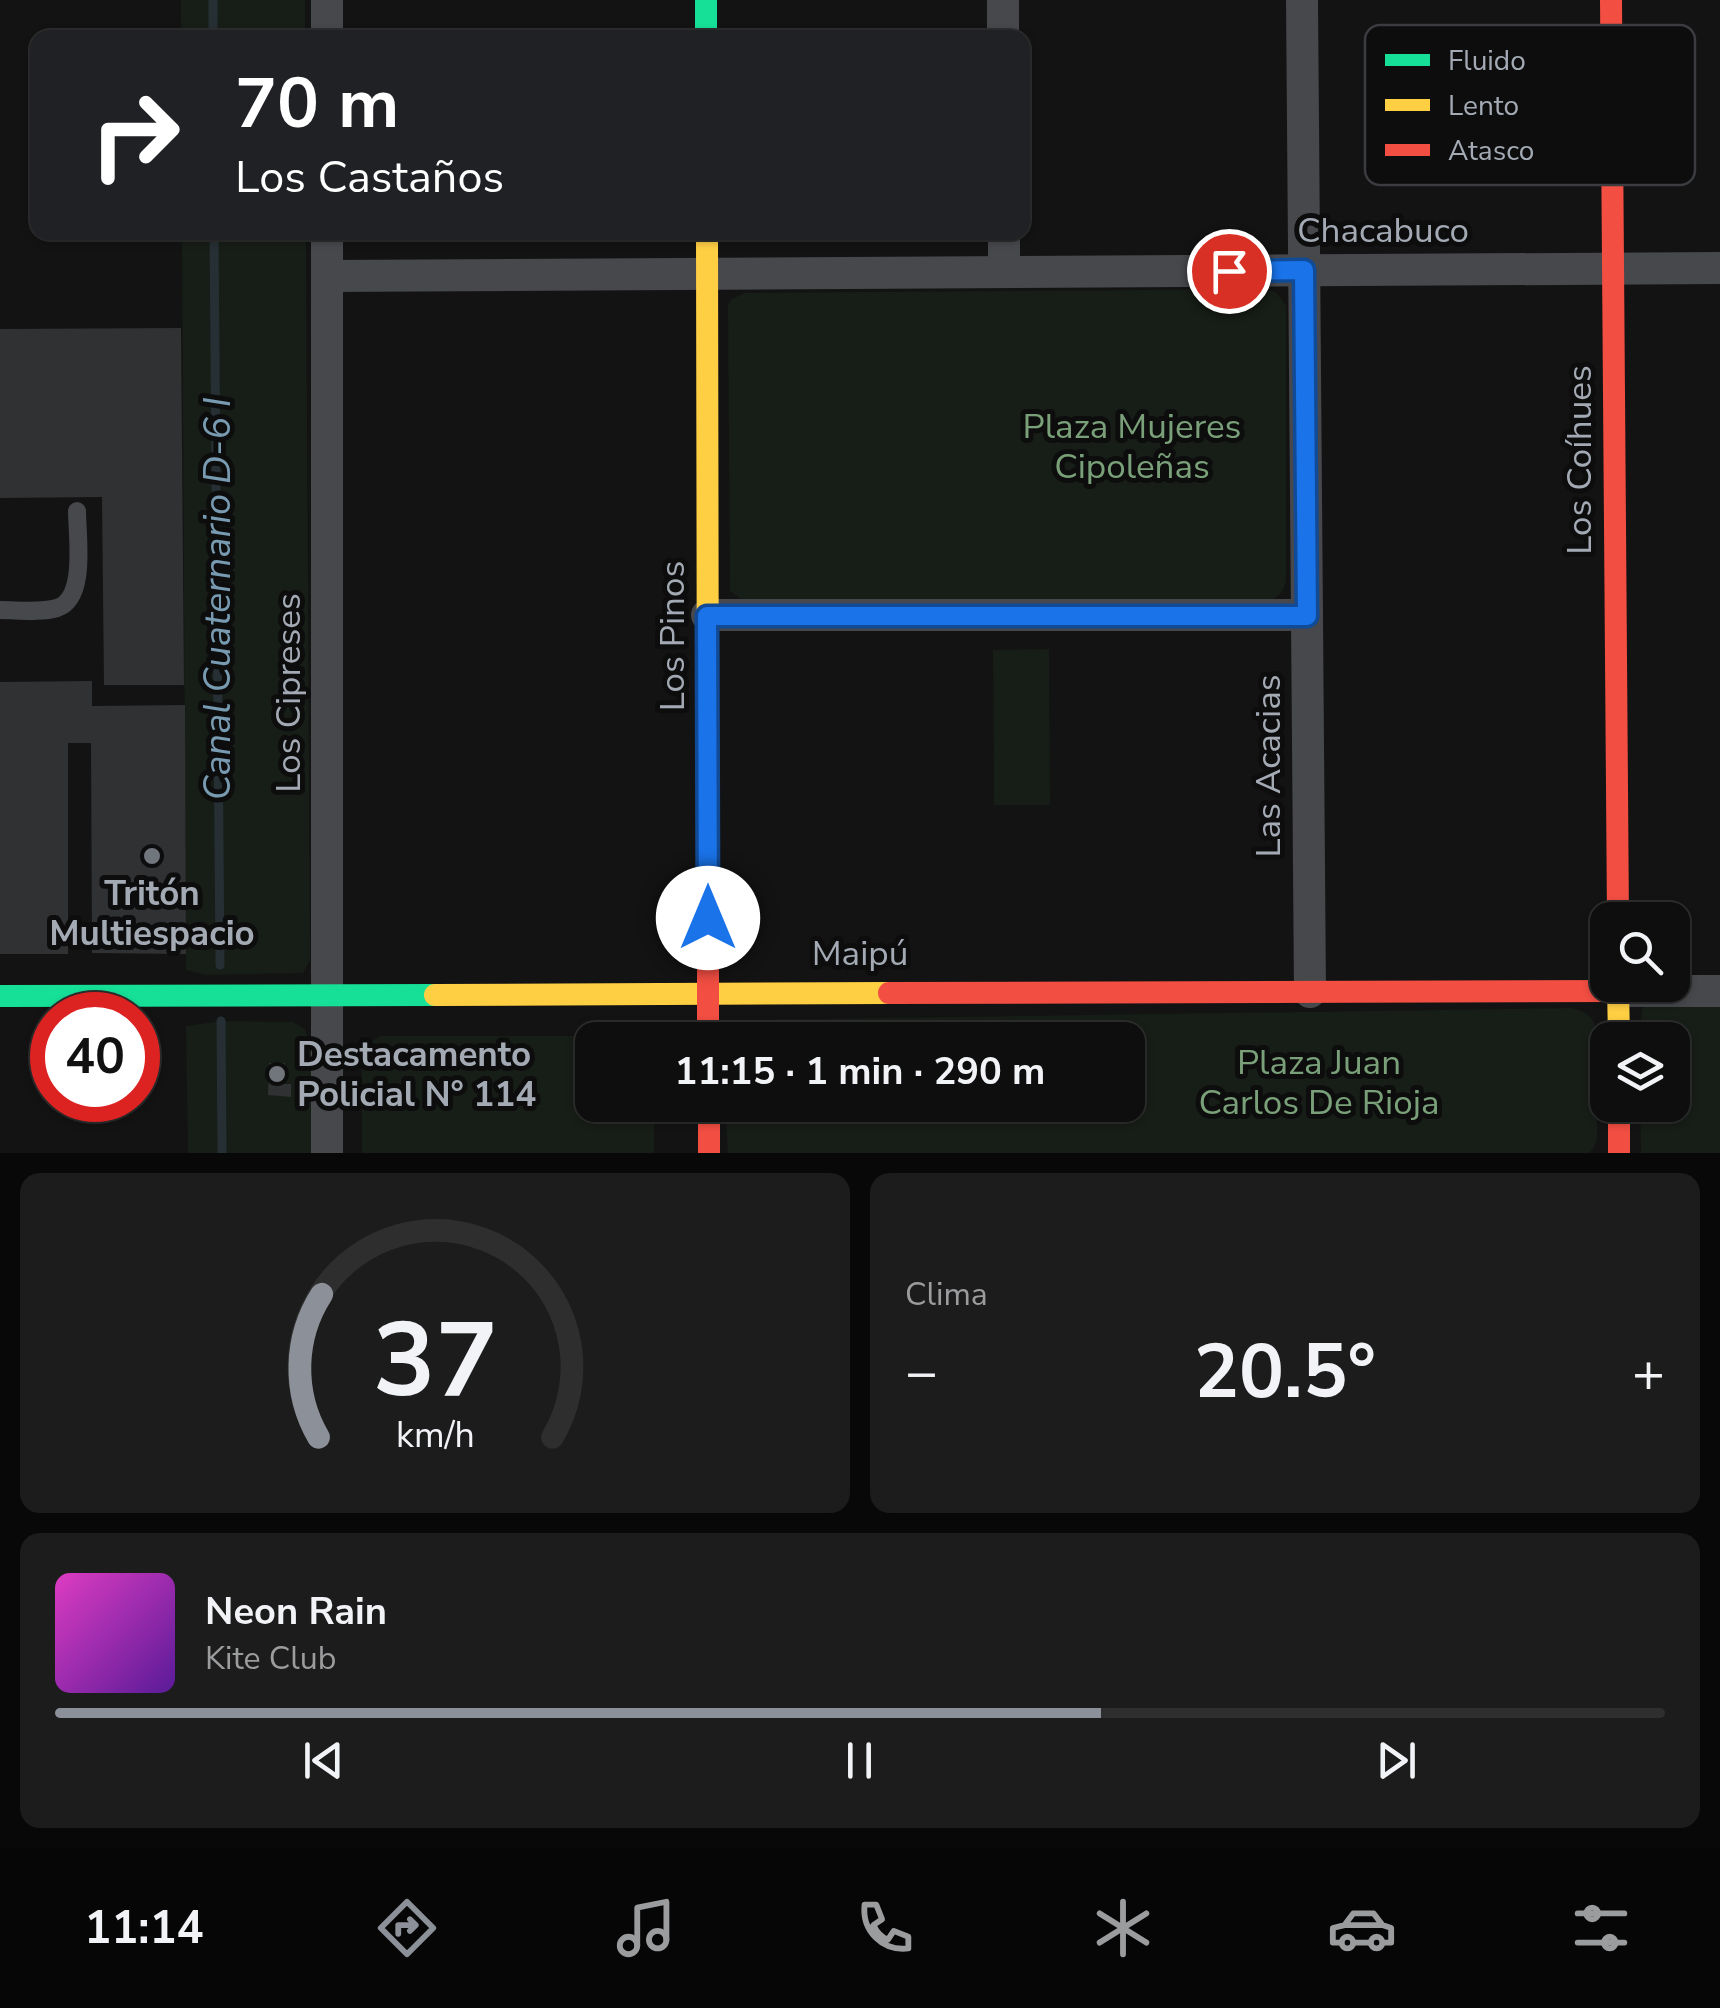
<!DOCTYPE html>
<html lang="es">
<head>
<meta charset="utf-8">
<style>
	:root { --surface:#0e0e0e; --page:#1c1c1c; --text:#f1f3f6; --muted:#9b9c9e; --line:#2e2e2e; --accent:#8c9099 }
	body { margin:0; font-family:"Nunito Sans",sans-serif; background:var(--page); color:var(--text); height:100vh; display:flex; flex-direction:column; font-size:38px; white-space:nowrap }
	* { box-sizing:border-box; margin:0 }
	p { font-size:32px; color:var(--muted) }
	.icon { flex:none; width:55px; height:55px; fill:none; stroke:currentColor; stroke-width:2; stroke-linecap:round; stroke-linejoin:round }
	.map { position:relative; height:1153px; overflow:hidden }
	.drawer { display:flex; flex-direction:column; gap:20px; padding:20px; background:#080808; flex:1 }
	.drawer>* { flex:none }
	.hud { position:absolute; left:30px; top:30px; width:1000px; height:210px; border-radius:20px; box-shadow:0 2px 8px #0004,0 0 0 2px var(--line); background:#202124; color:#fff; overflow:hidden }
	.controls { position:absolute; left:1590px; top:902px; display:grid; gap:20px }
	.controls a { display:grid; place-items:center; width:100px; height:100px; border-radius:20px; background:var(--surface); box-shadow:0 2px 8px #0004,0 0 0 2px var(--line); font-size:50px }
	.speed { position:absolute; left:30px; top:992px; display:flex; gap:20px; font-size:50px; font-weight:700; text-align:center }
	.speed>* { display:grid; place-content:center; width:130px; height:130px; border-radius:50%; background:var(--surface); box-shadow:0 2px 8px #0004,0 0 0 2px var(--line); line-height:1 }
	.speed .limit { border:15px solid #d22; background:#fff; color:#111 }
	.pin { position:absolute; display:grid; place-items:center; width:85px; height:85px; color:#fff; margin:-42px; border:5px solid #fff; border-radius:50%; box-shadow:0 2px 10px #0007 }
	.me { position:absolute; width:110px; margin:-55px; rotate:0deg; stroke-linejoin:round; filter:drop-shadow(0 0 8px #0008) }
	.turn { display:flex; align-items:center; gap:35px; height:210px; padding:0 40px; font-size:45px }
	.turn .icon { width:130px; height:130px; stroke-width:2.5 }
	.turn b { display:block; font-size:70px; line-height:85px }
	.big { font-size:75px; font-weight:700; line-height:1.1 }
	.drawer .widget { flex:1; display:flex; flex-direction:column; justify-content:center; gap:15px; min-width:0; padding:0 35px; border-radius:20px; background:var(--page) }
	.drawer .dial { align-items:center; gap:0 }
	.dial svg { height:260px; overflow:visible; fill:none; stroke:var(--line); stroke-width:7; stroke-linecap:round; text-anchor:middle }
	.dial text { fill:var(--text); stroke:none }
	.song { display:flex; align-items:center; gap:30px }
	.cover { width:120px; height:120px; border-radius:15px; background:linear-gradient(135deg,hsl(310 70% 55%),hsl(270 70% 35%)) }
	.played { height:10px; border-radius:5px; background:linear-gradient(90deg,var(--accent) 65%,var(--line) 65%) }
	.keys { display:flex; justify-content:space-around; direction:ltr }
	.heat { display:flex; justify-content:space-between; align-items:center; font-size:55px; direction:ltr }
	.drawer .tiles { flex:1; display:grid; gap:20px; grid-template-columns:1fr 1fr }
	.widget:last-child { grid-column:span 2 }
	.trip { position:absolute; left:575px; top:1022px; width:570px; height:100px; border-radius:20px; background:var(--surface); box-shadow:0 2px 8px #0004,0 0 0 2px var(--line); font-weight:700; line-height:100px; text-align:center }
	.tab-bar { display:flex; height:160px; justify-content:space-around; align-items:center; background:#060606; color:var(--muted) }
	.tab-bar .icon { width:70px; height:70px }
	.tab-bar .selected { color:var(--accent) }
	.tab-bar b { font-size:45px; color:var(--text) }
	.map>svg:first-child { display:block }
	.green { fill:#171d17 }
	.lines { fill:none; stroke-linecap:round; stroke-linejoin:round }
	.stream { stroke:#262f34; stroke-width:9 }
	.building { fill:#303133 }
	.lane { stroke:#47484c; stroke-width:18 }
	.street { stroke:#47484c; stroke-width:32 }
	.fast { stroke:#16e098; stroke-width:22 }
	.slow { stroke:#ffcf43; stroke-width:22 }
	.jam { stroke:#f24e42; stroke-width:22 }
	.route-casing { stroke:#114b97; stroke-width:25 }
	.route { stroke:#1a73e8; stroke-width:18 }
	.poi-dot { fill:#71757c; stroke:#0d0d0e; stroke-width:4 }
	.labels { text-anchor:middle; stroke-width:10; stroke-linejoin:round; paint-order:stroke }
	.street-label { font-size:35px; fill:#a3aab4; stroke:#0d0d0e }
	.park-label { font-size:35px; fill:#7aa079; stroke:#0d0d0e }
	.poi-label { font-size:35px; font-weight:bold; fill:#a3aab4; stroke:#0d0d0e }
	.water-label { font-size:38px; font-style:italic; fill:#789bb1; stroke:#0d0d0e }
	.key { fill:#0d0d0e; stroke:#3a3c40; stroke-width:2.5 }
	.key-label { font-size:28px; fill:#a3aab4 }
</style>
</head>
<body>
<div class="map">
<svg width="1720" height="1153" viewBox="0 0 1720 1153">
	<rect width="100%" height="100%" fill="#131313"/>
	<g class="green">
		<rect x="181" y="0" width="124" height="37"/>
		<polygon points="182,233 306,233 310,953 310,960 303,973 206,975 186,970"/>
		<path d="M1264 289 1276 292 1286 306V579C1285 590 1280 596 1271 600L741 599 730 591 728 305 732 299 745 293Z"/>
		<polygon points="1049,649 1050,805 994,805 993,650"/>
		<polygon points="1720,1002 1720,1153 1641,1153 1640,1105 1672,1105 1672,1040 1639,1040 1642,1009 1646,1005"/>
		<path d="M1572 1008C1587 1012 1593 1016 1597 1031V1136L1596 1143 1590 1153H728L725 1105H1128V1040H724L731 1026 744 1020Z"/>
		<polygon points="221,1021 293,1022 305,1029 311,1048 312,1153 188,1153 186,1026"/>
		<polygon points="380,1036 638,1036 642,1040 592,1040 592,1105 654,1105 654,1153 362,1153 362,1048"/>
	</g>
	<g class="lines">
		<g class="stream">
			<polyline points="213,0 213,38"/>
			<polyline points="214,232 220,965"/>
			<polyline points="221,1021 222,1153"/>
		</g>
	</g>
	<g class="building">
		<polygon points="181,328 184,685 104,685 102,497 0,498 0,329"/>
		<polygon points="92,681 92,706 185,705 186,954 92,953 91,743 68,743 68,954 0,954 0,682"/>
		<polygon points="269,1063 285,1063 284,1084 291,1084 291,1097 268,1095"/>
	</g>
	<g class="lines">
		<path class="lane" d="M0 610C18 610 40 613 57 608 87 599 77 536 77 511"/>
		<g class="street">
			<polyline points="327,0 327,38"/>
			<polyline points="1003,0 1003,38"/>
			<polyline points="1302,0 1310,992"/>
			<polyline points="327,232 327,1153"/>
			<polyline points="1004,232 1004,272"/>
			<polyline points="327,276 1720,268"/>
			<polyline points="707,615 1307,615"/>
			<polyline points="1618,991 1720,991"/>
		</g>
		<g class="fast">
			<polyline points="706,0 706,38"/>
			<polyline points="0,996 435,995"/>
		</g>
		<g class="slow">
			<polyline points="707,232 708,798"/>
			<polyline points="1618,985 1619,1040"/>
			<polyline points="435,995 889,993"/>
		</g>
		<g class="jam">
			<polyline points="1611,0 1618,920"/>
			<polyline points="708,798 708,1040"/>
			<polyline points="889,993 1618,991"/>
			<polyline points="709,1105 709,1153"/>
			<polyline points="1619,1105 1619,1153"/>
		</g>
	</g>
	<g class="lines">
		<defs>
			<polyline id="route" points="708,918 707,616 1307,616 1304,270 1229,271"/>
		</defs>
		<use href="#route" class="route-casing"/>
		<use href="#route" class="route"/>
	</g>
	<g class="poi-dot">
		<circle cx="152" cy="856" r="10"/>
		<circle cx="277" cy="1074" r="10"/>
	</g>
	<g class="labels">
		<g class="street-label">
			<text x="1383" y="242">Chacabuco</text>
			<text transform="translate(1579 460) rotate(-90)" y="12">Los Coíhues</text>
			<text transform="translate(672 636) rotate(-90)" y="12">Los Pinos</text>
			<text transform="translate(288 693) rotate(-90)" y="12">Los Cipreses</text>
			<text transform="translate(1268 766) rotate(-90)" y="12">Las Acacias</text>
			<text x="860" y="965">Maipú</text>
		</g>
		<g class="park-label">
			<text x="1132" y="438">Plaza Mujeres<tspan x="1132" dy="40">Cipoleñas</tspan></text>
			<text x="1319" y="1074">Plaza Juan<tspan x="1319" dy="40">Carlos De Rioja</tspan></text>
		</g>
		<g class="poi-label">
			<text x="152" y="905">Tritón<tspan x="152" dy="40">Multiespacio</tspan></text>
			<text x="297" y="1066" text-anchor="start">Destacamento<tspan x="297" dy="40">Policial N° 114</tspan></text>
		</g>
		<g class="water-label">
			<text transform="translate(217 599) rotate(-90)" y="13">Canal Cuaternario D-6 I</text>
		</g>
	</g>
	<rect x="1365" y="25" width="330" height="160" rx="15" class="key"/>
	<rect x="1385" y="54" width="45" height="12" fill="#16e098"/>
	<rect x="1385" y="99" width="45" height="12" fill="#ffcf43"/>
	<rect x="1385" y="144" width="45" height="12" fill="#f24e42"/>
	<g class="key-label">
		<text x="1448" y="70">Fluido</text>
		<text x="1448" y="115">Lento</text>
		<text x="1448" y="160">Atasco</text>
	</g>
</svg>
<div class="controls">
<a><svg class="icon" aria-label="search" viewBox="0 0 24 24"><circle cx="10" cy="10" r="6"/><path d="M15 15l6 6"/></svg></a>
<a><svg class="icon" aria-label="layers" viewBox="0 0 24 24"><path d="M12 4l9 5-9 5-9-5zM3 14l9 5 9-5"/></svg></a>
</div>
<div class="speed"><div class="limit">40</div></div>
<div class="pin" style="left:1229px;top:271px;background:#d93025"><svg class="icon" aria-label="arrive" viewBox="0 0 24 24"><path d="M6 21V4h12l-3 4 3 4H6"/></svg></div>
<svg class="me" style="left:708px;top:918px" viewBox="-20 -20 40 40"><circle r="19" fill="#fff"/><path d="M0-13L10 11 0 6-10 11z" fill="#1a73e8"/></svg>
<div class="trip">11:15 · 1 min · 290 m</div>
<div class="hud">
<div class="turn"><svg class="icon" aria-label="right" viewBox="0 0 24 24"><path d="M7 20v-9h11M14 6l5 5-5 5"/></svg><div><b>70 m</b>Los Castaños</div></div>
</div>
</div>
<section class="drawer">
<div class="tiles">
<div class="widget dial"><svg viewBox="0 0 100 80">
<path d="M14 69A42 42 0 1 1 86 69"/>
<path d="M14 69A42 42 0 0 1 15 25" stroke="#8c9099"/>
<text x="50" y="56" font-size="32" font-weight="700">37</text>
<text x="50" y="72" font-size="11">km/h</text>
</svg></div>
<div class="widget"><p>Clima</p>
<div class="heat"><a>−</a><b class="big">20.5°</b><a>+</a></div>
</div>
<div class="widget">
<div class="song"><i class="cover"></i><div><b>Neon Rain</b><p>Kite Club</p></div></div>
<div class="played"></div>
<div class="keys"><svg class="icon" aria-label="previous" viewBox="0 0 24 24"><path d="M18 5L8 12l10 7zM5 5v14"/></svg><svg class="icon" aria-label="pause" viewBox="0 0 24 24"><path d="M8 5v14M16 5v14"/></svg><svg class="icon" aria-label="next" viewBox="0 0 24 24"><path d="M6 5l10 7-10 7zM19 5v14"/></svg></div>
</div>
</div>
</section>
<nav class="tab-bar">
<b>11:14</b>
<svg class="icon selected" aria-label="directions" viewBox="0 0 24 24"><path d="M12 3l9 9-9 9-9-9zM9 14v-3h6M13 9l2 2-2 2"/></svg>
<svg class="icon" aria-label="music" viewBox="0 0 24 24"><path d="M9 18V5l10-2v13"/><circle cx="6" cy="18" r="3"/><circle cx="16" cy="16" r="3"/></svg>
<svg class="icon" aria-label="phone" viewBox="0 0 24 24"><path d="M5 4h4l2 5-3 2q2 4 5 5l2-3 5 2v4C11 20 4 13 5 4z"/></svg>
<svg class="icon" aria-label="climate" viewBox="0 0 24 24"><path d="M12 3v18M4 7l16 10M4 17L20 7"/></svg>
<svg class="icon" aria-label="car" viewBox="0 0 24 24"><path d="M5 17H2v-5l4-1 3-4h7l3 4 3 1v5h-3M9 17h6M6 11h13"/><circle cx="7" cy="17" r="2"/><circle cx="17" cy="17" r="2"/></svg>
<svg class="icon" aria-label="filters" viewBox="0 0 24 24"><path d="M4 7h16M4 17h16"/><circle cx="9" cy="7" r="2"/><circle cx="15" cy="17" r="2"/></svg>
</nav>
</body>
</html>
